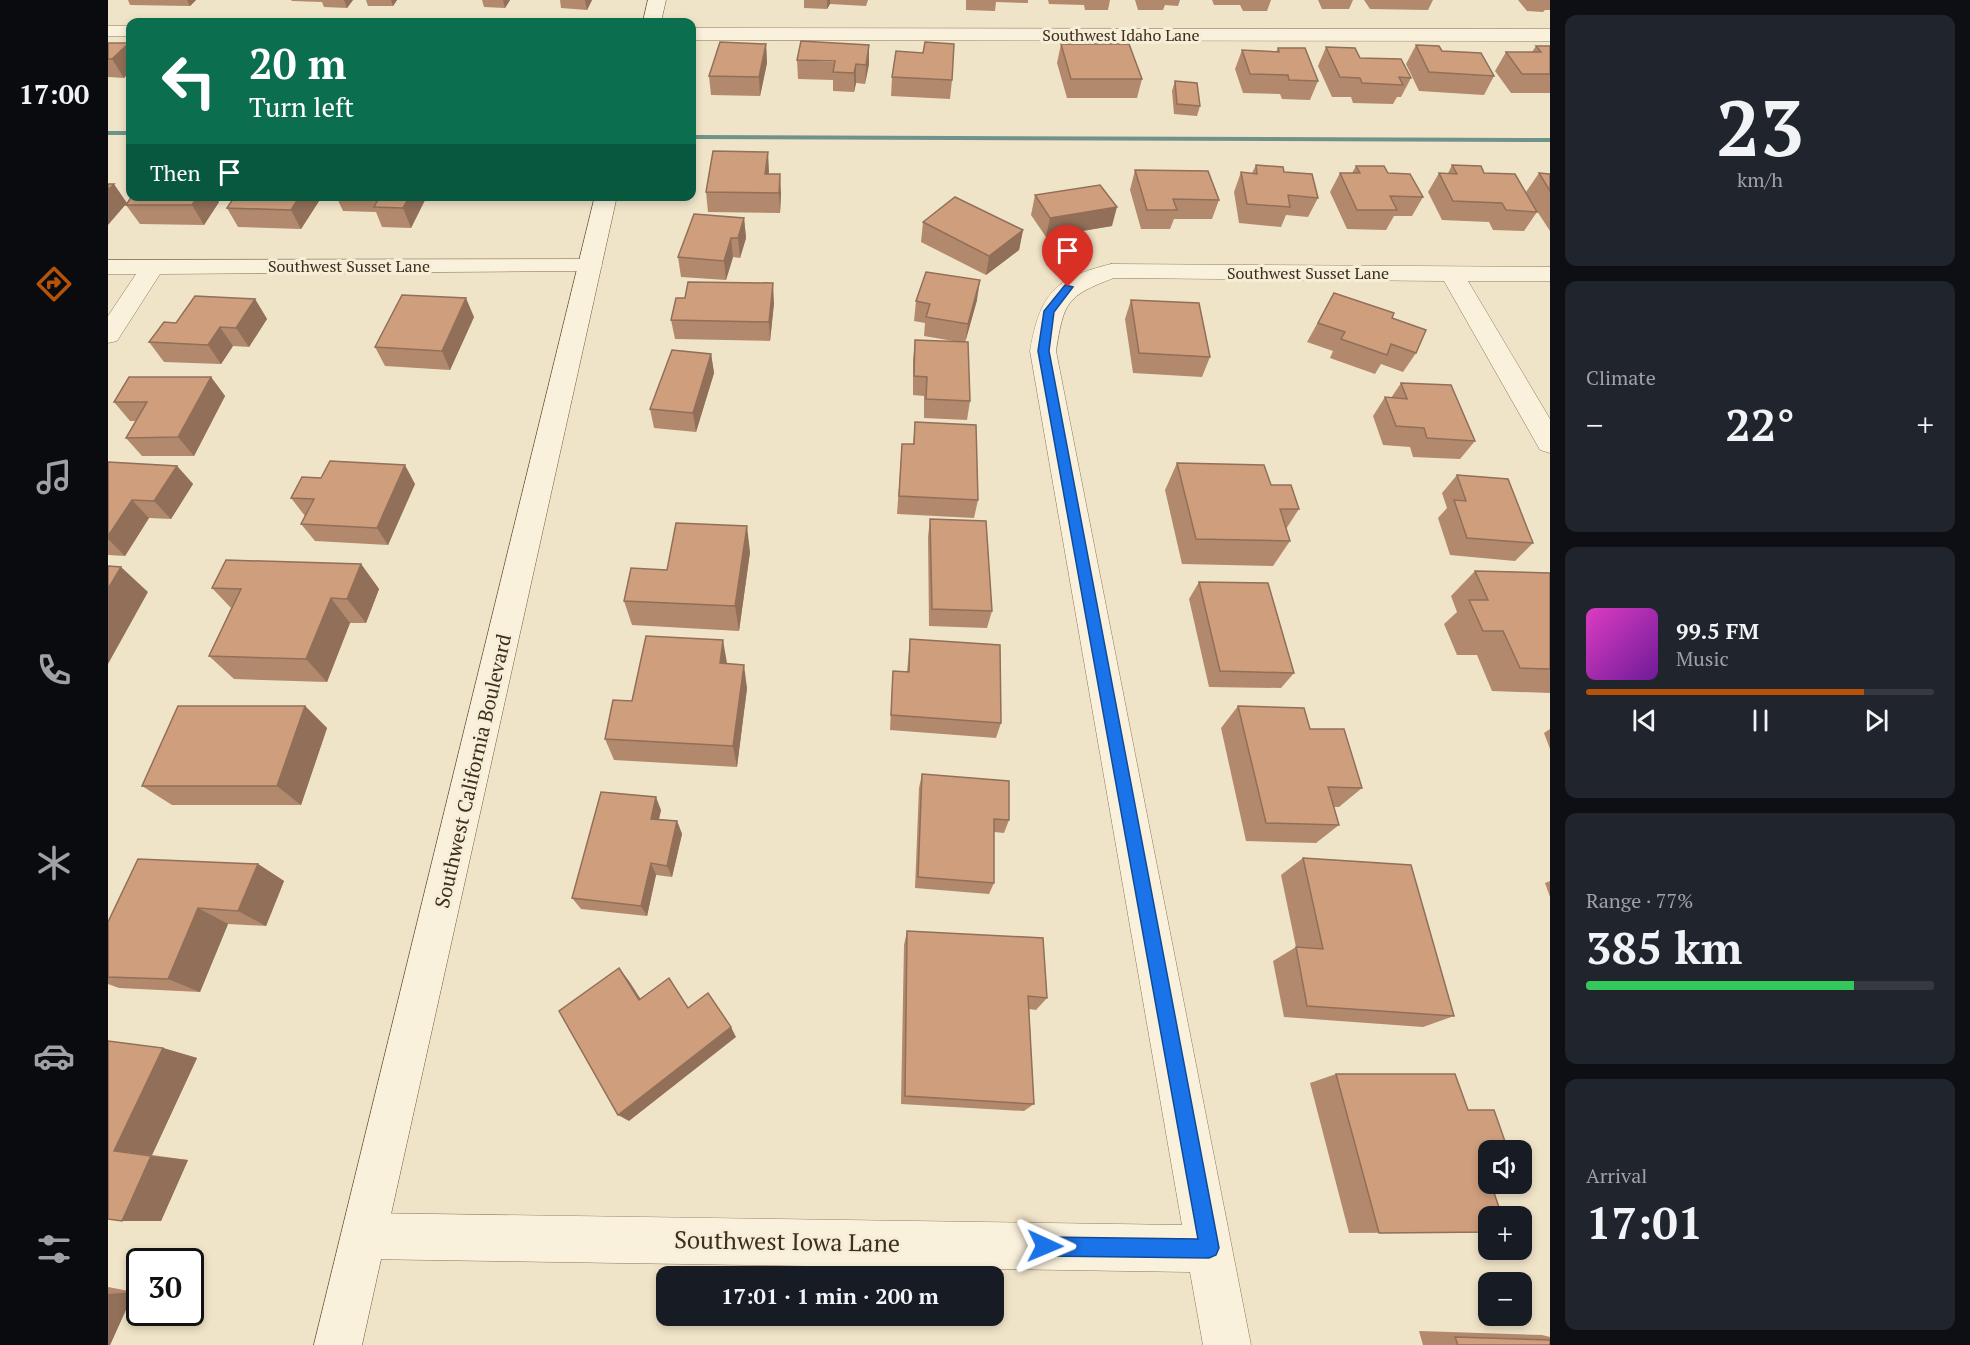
<!DOCTYPE html>
<html lang="en">
<head>
<meta charset="utf-8">
<style>
	:root { --surface:#171b24; --page:#20242c; --text:#f1f3f6; --muted:#9ea1a6; --line:#363941; --accent:#b45309 }
	body { margin:0; font-family:"PT Serif",serif; background:var(--page); color:var(--text); height:100vh; display:flex; flex-direction:column; font-size:22px; white-space:nowrap }
	* { box-sizing:border-box; margin:0 }
	p { font-size:20px; color:var(--muted) }
	.icon { flex:none; width:33px; height:33px; fill:none; stroke:currentColor; stroke-width:2; stroke-linecap:round; stroke-linejoin:round }
	.map { position:relative; flex:1; overflow:hidden }
	.panel { display:flex; flex-direction:column; gap:15px; padding:15px; background:#0d0f14; width:420px }
	.panel>* { flex:none }
	.banner { position:absolute; left:18px; top:18px; width:570px; height:183px; border-radius:12px; box-shadow:0 3px 9px #0003; background:#0b6e4f; color:#fff; overflow:hidden }
	.controls { position:absolute; left:1370px; top:1140px; display:grid; gap:12px }
	.controls a { display:grid; place-items:center; width:54px; height:54px; border-radius:12px; background:var(--surface); box-shadow:0 3px 9px #0003; font-size:30px }
	.speed { position:absolute; left:18px; top:1248px; display:flex; gap:12px; font-size:30px; font-weight:700; text-align:center }
	.speed>* { display:grid; place-content:center; width:78px; height:78px; border-radius:50%; background:var(--surface); box-shadow:0 3px 9px #0003; line-height:1 }
	.speed .limit { border:3px solid #111; border-radius:9px; background:#fff; color:#111 }
	.pin { position:absolute; display:grid; place-items:center; width:51px; height:51px; color:#fff; margin:-62px -26px; border-radius:50% 50% 50% 0; rotate:-45deg; box-shadow:0 0 6px #0007 }
	.pin .icon { rotate:45deg }
	.me { position:absolute; width:66px; margin:-33px; rotate:91deg; stroke-linejoin:round; filter:drop-shadow(0 0 4px #0008) }
	.turn { display:flex; align-items:center; gap:21px; height:126px; padding:0 24px; font-size:27px }
	.turn .icon { width:78px; height:78px; stroke-width:2.5 }
	.turn b { display:block; font-size:42px; line-height:51px }
	.then { display:flex; align-items:center; height:57px; padding:0 24px; background:#0003; gap:12px; font-size:22px }
	.big { font-size:45px; font-weight:700; line-height:1.1 }
	.panel .card { flex:1; display:flex; flex-direction:column; justify-content:center; gap:9px; min-width:0; padding:0 21px; border-radius:12px; background:var(--page) }
	.panel .dial { align-items:center; gap:0 }
	.dial b { font-size:78px; line-height:1 }
	.song { display:flex; align-items:center; gap:18px }
	.cover { width:72px; height:72px; border-radius:9px; background:linear-gradient(135deg,hsl(310 70% 55%),hsl(280 70% 35%)) }
	.played { height:6px; border-radius:3px; background:linear-gradient(90deg,var(--accent) 80%,var(--line) 80%) }
	.keys { display:flex; justify-content:space-around; direction:ltr }
	.heat { display:flex; justify-content:space-between; align-items:center; font-size:33px; direction:ltr }
	.charge { height:9px; border-radius:4px; background:linear-gradient(90deg,#34c759 77%,var(--line) 0) }
	.trip { position:absolute; left:548px; top:1266px; width:348px; height:60px; border-radius:12px; background:var(--surface); box-shadow:0 3px 9px #0003; font-weight:700; line-height:60px; text-align:center }
	main { display:flex; flex:1; min-height:0 }
	.menu { display:flex; flex-direction:column; width:108px; justify-content:space-around; align-items:center; background:#090b0e; color:var(--muted) }
	.menu .icon { width:42px; height:42px }
	.menu .on { color:var(--accent) }
	.menu b { font-size:27px; color:var(--text) }
	.map>svg:first-child { display:block }
	.lines { fill:none; stroke-linecap:round; stroke-linejoin:round }
	.stream { fill:#6f938a; fill-rule:evenodd }
	.street-casing { stroke:#8d765c; stroke-width:1 }
	.secondary-casing { stroke:#6f573f; stroke-width:1 }
	.street { fill:#faf1dc; fill-rule:evenodd }
	.secondary { fill:#faf1dc; fill-rule:evenodd }
	.wall { fill:#b2896c }
	.shaded-wall { fill:#916f58 }
	.building { fill:#cf9f7d; stroke:#916f58; stroke-width:1.5 }
	.route { fill:#1a73e8; stroke:#114b97; stroke-width:1.5 }
	.labels { text-anchor:middle; stroke-width:6; stroke-linejoin:round; paint-order:stroke }
	.far-street-label { font-size:16px; fill:#3d2e20; stroke:#f7eed8 }
	.street-label { font-size:20px; fill:#3d2e20; stroke:#f7eed8 }
	.near-street-label { font-size:24px; fill:#3d2e20; stroke:#f7eed8 }
</style>
</head>
<body>
<main>
<nav class="menu">
<b>17:00</b>
<svg class="icon on" aria-label="directions" viewBox="0 0 24 24"><path d="M12 3l9 9-9 9-9-9zM9 14v-3h6M13 9l2 2-2 2"/></svg>
<svg class="icon" aria-label="music" viewBox="0 0 24 24"><path d="M9 18V5l10-2v13"/><circle cx="6" cy="18" r="3"/><circle cx="16" cy="16" r="3"/></svg>
<svg class="icon" aria-label="phone" viewBox="0 0 24 24"><path d="M5 4h4l2 5-3 2q2 4 5 5l2-3 5 2v4C11 20 4 13 5 4z"/></svg>
<svg class="icon" aria-label="climate" viewBox="0 0 24 24"><path d="M12 3v18M4 7l16 10M4 17L20 7"/></svg>
<svg class="icon" aria-label="car" viewBox="0 0 24 24"><path d="M5 17H2v-5l4-1 3-4h7l3 4 3 1v5h-3M9 17h6M6 11h13"/><circle cx="7" cy="17" r="2"/><circle cx="17" cy="17" r="2"/></svg>
<svg class="icon" aria-label="filters" viewBox="0 0 24 24"><path d="M4 7h16M4 17h16"/><circle cx="9" cy="7" r="2"/><circle cx="15" cy="17" r="2"/></svg>
</nav>
<div class="map">
<svg width="1442" height="1345" viewBox="0 0 1442 1345">
	<rect width="100%" height="100%" fill="#f0e4c8"/>
	<g class="lines">
		<g class="stream">
			<rect x="0" y="131" width="22" height="4"/>
			<polygon points="587,135 1442,138 1442,142 584,139 584,135"/>
		</g>
		<defs>
			<g id="street">
				<rect x="0" y="26" width="22" height="10"/>
				<polygon points="584,28 1442,29 1442,41 584,40"/>
				<polygon points="482,259 490,261 494,266 490,271 52,274 9,341 0,343 0,316 28,274 0,274 0,260"/>
				<path d="M1003 264 1442 267V281H1360L1442 419V453L1432 450 1336 281 1006 278C958 296 956 302 948 351L1143 1345H1095L1082 1272 257 1259 241 1252 234 1236 241 1220 257 1213 1074 1225 922 351C932 294 946 278 1003 264Z"/>
			</g>
			<g id="secondary">
				<polygon points="540,0 558,0 553,22 535,22"/>
				<polygon points="487,196 509,196 254,1345 206,1345"/>
			</g>
		</defs>
		<use href="#street" class="street-casing"/>
		<use href="#secondary" class="secondary-casing"/>
		<use href="#street" class="street"/>
		<use href="#secondary" class="secondary"/>
	</g>
	<g class="wall">
		<polygon points="20,0 88,0 82,6 22,5"/>
		<polygon points="183,0 245,0 239,8 216,7 214,2 184,1"/>
		<polygon points="258,0 289,0 285,6 260,6"/>
		<polygon points="365,0 402,0 397,8 376,7 374,0"/>
		<polygon points="448,0 484,0 479,10 453,8 452,0"/>
		<polygon points="696,0 760,0 758,6 722,4 719,9 696,8"/>
		<polygon points="858,0 920,0 920,3 888,2 887,11 858,10"/>
		<polygon points="940,0 1002,0 1000,10 977,10 976,5 941,4"/>
		<polygon points="1027,0 1072,0 1070,6 1057,5 1055,10 1030,10"/>
		<polygon points="1104,0 1163,0 1159,11 1135,11 1132,5 1106,5"/>
		<polygon points="1180,0 1245,0 1241,9 1214,9 1210,0"/>
		<polygon points="1256,0 1325,0 1320,10 1262,9"/>
		<polygon points="1410,0 1442,0 1442,10 1437,10 1435,12 1419,11"/>
		<polygon points="0,43 21,43 22,47 22,71 16,78 0,77"/>
		<polygon points="658,44 659,63 652,96 603,95 601,76"/>
		<polygon points="953,44 1034,79 1029,98 959,98 949,63"/>
		<polygon points="1308,45 1334,51 1386,76 1376,95 1311,91 1298,64"/>
		<polygon points="1428,46 1442,46 1442,93 1403,93 1387,71 1398,52 1424,52"/>
		<polygon points="1218,47 1303,78 1293,97 1289,97 1285,104 1245,103 1243,97 1224,97 1210,66"/>
		<polygon points="1170,48 1210,81 1202,100 1174,99 1172,94 1135,93 1127,69 1134,50 1168,52"/>
		<polygon points="689,60 761,64 757,84 748,83 746,92 725,91 725,80 690,79"/>
		<polygon points="784,77 844,80 842,99 783,96"/>
		<polygon points="1067,81 1092,106 1089,116 1066,114 1064,91"/>
		<polygon points="660,152 660,174 673,193 672,213 600,212 598,192"/>
		<polygon points="1148,165 1176,172 1210,198 1200,217 1178,215 1173,227 1131,223 1126,192 1133,172 1144,173"/>
		<polygon points="1344,165 1376,173 1418,192 1431,173 1442,174 1442,231 1425,205 1429,212 1416,231 1385,230 1381,222 1334,220 1320,192 1331,173 1340,173"/>
		<polygon points="1248,166 1280,173 1315,197 1304,216 1286,216 1278,230 1239,229 1222,192 1232,173 1244,173"/>
		<polygon points="1027,170 1111,200 1104,219 1066,219 1062,229 1033,229 1022,190"/>
		<polygon points="927,195 1004,226 938,237 923,215"/>
		<polygon points="24,196 108,196 111,202 96,225 32,224 18,205"/>
		<polygon points="228,196 319,196 303,228 274,227 268,212 235,211"/>
		<polygon points="213,198 193,229 130,227 119,208"/>
		<polygon points="636,218 638,238 632,258 625,257 618,280 573,277 570,257"/>
		<polygon points="815,222 915,230 911,250 878,275 813,242"/>
		<polygon points="1226,293 1284,318 1308,353 1295,372 1273,364 1267,374 1222,358 1225,351 1199,342"/>
		<polygon points="577,298 666,303 662,341 567,339 563,320"/>
		<polygon points="147,299 159,319 141,347 125,346 113,364 56,362 41,342 68,323"/>
		<polygon points="869,300 857,342 862,401 859,420 816,418 816,396 805,395 805,360 807,340 851,342 816,336 817,323 806,321 808,301"/>
		<polygon points="1023,300 1102,357 1094,377 1025,373 1017,319"/>
		<polygon points="366,317 342,370 277,366 267,347"/>
		<polygon points="603,354 606,373 588,432 546,428 542,409"/>
		<polygon points="103,377 117,396 86,456 34,456 18,438 28,421 22,421 6,402"/>
		<polygon points="1293,383 1367,441 1352,459 1305,457 1302,447 1275,445 1265,416 1277,397 1283,398"/>
		<polygon points="807,422 870,500 866,518 789,514 794,444 805,444"/>
		<polygon points="0,462 69,466 85,484 63,519 41,518 17,556 0,555"/>
		<polygon points="1069,463 1163,485 1191,509 1178,529 1182,541 1165,566 1074,564 1057,490"/>
		<polygon points="1349,475 1425,543 1407,561 1342,555 1330,518 1339,508 1334,493"/>
		<polygon points="307,484 280,545 207,541 193,524 197,516 183,498"/>
		<polygon points="822,519 884,611 879,628 821,626 820,537"/>
		<polygon points="642,552 631,631 524,625 516,601 559,570"/>
		<polygon points="253,564 271,589 258,623 242,623 219,682 126,679 101,656 123,608 104,588"/>
		<polygon points="1367,571 1442,573 1442,693 1384,691 1369,655 1349,655 1336,624 1349,612 1343,596"/>
		<polygon points="1091,582 1186,673 1173,688 1101,687 1081,599"/>
		<polygon points="802,639 893,723 888,738 782,730 784,687 785,671 799,672"/>
		<polygon points="619,664 639,688 629,767 506,760 497,739 524,701"/>
		<polygon points="197,706 219,728 193,805 64,805 34,786"/>
		<polygon points="1130,706 1202,729 1254,788 1231,807 1226,807 1231,825 1208,843 1138,841 1113,728"/>
		<polygon points="1442,729 1442,749 1436,733"/>
		<polygon points="814,774 901,820 896,833 886,832 886,883 881,894 807,888 811,788"/>
		<polygon points="553,810 551,819 569,821 574,834 564,877 548,875 539,916 473,909 464,898"/>
		<polygon points="1195,858 1346,1016 1315,1027 1176,1017 1165,961 1188,947 1173,875"/>
		<polygon points="150,864 176,881 158,926 120,924 92,992 11,988 0,984 0,922"/>
		<polygon points="1442,881 1442,897 1437,883"/>
		<polygon points="799,931 939,998 928,1010 921,1009 926,1104 916,1111 793,1104 796,945"/>
		<polygon points="55,1048 89,1058 44,1155 80,1160 53,1221 14,1221 0,1219"/>
		<polygon points="1228,1074 1360,1110 1380,1150 1380,1232 1241,1233 1202,1083"/>
		<polygon points="0,1287 26,1292 2,1345 0,1345"/>
		<polygon points="1311,1331 1434,1335 1442,1337 1442,1345 1315,1345"/>
	</g>
	<g class="shaded-wall">
		<polygon points="79,0 88,0 82,6"/>
		<polygon points="236,0 245,0 239,8"/>
		<polygon points="283,0 289,0 285,6"/>
		<polygon points="395,0 402,0 397,8"/>
		<polygon points="477,0 484,0 479,10"/>
		<polygon points="719,0 722,0 722,4 719,9"/>
		<polygon points="21,43 22,47 22,71 16,78 4,59"/>
		<polygon points="658,44 659,63 652,96 651,77"/>
		<polygon points="761,45 761,64 757,84 758,65"/>
		<polygon points="748,64 748,83 746,92 746,73"/>
		<polygon points="660,152 661,171 659,193 657,174"/>
		<polygon points="672,174 673,193 672,213 671,193"/>
		<polygon points="6,184 19,203 0,225 0,190"/>
		<polygon points="90,196 108,196 111,202 96,225 84,205"/>
		<polygon points="192,196 213,196 213,198 193,229 183,210"/>
		<polygon points="302,196 319,196 303,228 295,208"/>
		<polygon points="1009,207 1004,226 938,237 942,218"/>
		<polygon points="636,218 638,238 632,258 630,238"/>
		<polygon points="915,230 911,250 878,275 881,256"/>
		<polygon points="623,238 625,257 618,280 616,261"/>
		<polygon points="872,280 869,300 857,343 860,324"/>
		<polygon points="665,283 666,303 662,341 661,322"/>
		<polygon points="358,298 366,317 342,370 334,351"/>
		<polygon points="147,299 159,319 141,347 128,328"/>
		<polygon points="112,327 125,346 113,364 100,345"/>
		<polygon points="603,354 606,373 588,432 585,413"/>
		<polygon points="103,377 117,396 86,456 70,437"/>
		<polygon points="297,465 307,484 280,545 269,528"/>
		<polygon points="69,466 85,484 63,519 46,501"/>
		<polygon points="24,500 41,518 17,556 0,539 0,536"/>
		<polygon points="639,526 642,552 631,631 627,606"/>
		<polygon points="253,564 271,589 258,623 239,599"/>
		<polygon points="13,567 40,592 0,664 0,589"/>
		<polygon points="223,598 242,623 219,682 198,659"/>
		<polygon points="615,640 619,663 612,663"/>
		<polygon points="636,665 639,688 629,767 625,746"/>
		<polygon points="197,706 219,728 193,805 169,786"/>
		<polygon points="548,797 553,810 548,831 543,819"/>
		<polygon points="569,821 574,834 564,877 559,866"/>
		<polygon points="543,863 548,875 539,916 533,906"/>
		<polygon points="150,864 176,881 158,926 130,911"/>
		<polygon points="90,908 120,924 92,992 60,979"/>
		<polygon points="511,968 521,981 541,1012 531,1000"/>
		<polygon points="623,1027 628,1037 521,1121 510,1115"/>
		<polygon points="55,1048 89,1058 44,1155 6,1151"/>
		<polygon points="43,1156 80,1160 53,1221 14,1221"/>
		<polygon points="26,1292 2,1345 0,1345 0,1294"/>
	</g>
	<g class="building">
		<polygon points="693,41 761,45 758,65 748,64 746,73 725,72 727,61 689,60"/>
		<polygon points="612,42 658,44 651,77 601,76"/>
		<polygon points="817,42 846,44 844,80 784,77 788,51 815,53"/>
		<polygon points="0,43 21,43 4,59 0,59"/>
		<polygon points="953,44 1021,44 1034,79 963,79"/>
		<polygon points="1308,45 1331,46 1334,51 1373,53 1386,76 1321,72"/>
		<polygon points="1428,46 1442,46 1442,74 1414,74 1398,52 1433,52"/>
		<polygon points="1218,47 1247,48 1252,58 1293,59 1303,78 1291,77 1295,85 1254,83 1252,78 1232,77"/>
		<polygon points="1170,48 1197,48 1210,81 1181,80 1180,75 1142,74 1134,50 1171,52"/>
		<polygon points="1067,81 1089,83 1092,106 1069,104"/>
		<polygon points="605,151 660,152 657,174 672,174 671,193 598,192"/>
		<polygon points="1148,165 1175,167 1176,172 1204,174 1210,198 1180,195 1182,207 1139,204 1133,172 1149,174"/>
		<polygon points="1344,165 1373,166 1376,173 1407,174 1429,212 1398,210 1394,203 1345,201 1331,173 1349,174"/>
		<polygon points="1248,166 1276,166 1280,173 1302,174 1315,197 1282,196 1289,210 1249,210 1232,173 1252,173"/>
		<polygon points="1027,170 1100,171 1111,200 1065,199 1069,210 1039,210"/>
		<polygon points="1431,173 1442,174 1442,191"/>
		<polygon points="0,184 6,184 0,190"/>
		<polygon points="992,185 1009,207 942,218 927,195"/>
		<polygon points="24,196 90,196 84,205 18,205"/>
		<polygon points="127,196 192,196 183,210 119,208"/>
		<polygon points="272,196 302,196 295,208 266,207"/>
		<polygon points="847,197 915,230 881,256 815,222"/>
		<polygon points="586,214 636,218 630,238 623,238 616,261 570,257"/>
		<polygon points="818,272 872,280 860,324 818,317 822,304 808,301"/>
		<polygon points="580,282 665,283 661,322 563,320 568,298 577,298"/>
		<polygon points="1226,293 1286,313 1284,318 1318,330 1308,353 1283,344 1279,355 1233,339 1237,332 1210,323"/>
		<polygon points="294,295 358,298 334,351 267,347"/>
		<polygon points="87,296 147,299 128,328 112,327 100,345 41,342 56,322 68,323"/>
		<polygon points="1023,300 1091,303 1102,357 1031,353"/>
		<polygon points="807,340 860,342 862,401 818,399 819,377 806,376"/>
		<polygon points="564,350 603,354 585,413 542,409"/>
		<polygon points="21,377 103,377 70,437 18,438 39,402 6,402"/>
		<polygon points="1293,383 1343,385 1367,441 1319,438 1316,428 1288,426 1277,397 1299,399"/>
		<polygon points="807,422 868,425 870,500 791,496 794,444 806,444"/>
		<polygon points="222,461 297,465 269,528 193,524 206,499 183,498 194,477 213,478"/>
		<polygon points="0,462 69,466 46,501 24,500 0,536"/>
		<polygon points="1069,463 1156,465 1163,485 1183,485 1191,509 1172,509 1182,541 1088,539"/>
		<polygon points="1349,475 1400,479 1425,543 1359,538 1346,500 1358,501"/>
		<polygon points="822,519 878,521 884,611 824,609"/>
		<polygon points="568,523 639,526 627,606 516,601 523,568 559,570"/>
		<polygon points="118,560 253,564 239,599 223,598 198,659 101,656 133,589 104,588"/>
		<polygon points="0,566 13,567 0,589"/>
		<polygon points="1367,571 1442,573 1442,669 1412,668 1395,631 1375,631 1361,600 1380,600"/>
		<polygon points="1091,582 1160,583 1186,673 1112,671"/>
		<polygon points="538,636 615,640 612,663 636,665 625,746 497,739 505,700 524,701"/>
		<polygon points="802,639 892,645 893,723 783,715 785,671 801,672"/>
		<polygon points="70,706 197,706 169,786 34,786"/>
		<polygon points="1130,706 1196,708 1202,729 1236,729 1254,788 1220,787 1231,825 1158,823"/>
		<polygon points="814,774 901,781 901,820 886,819 886,883 810,877"/>
		<polygon points="493,792 548,797 543,819 569,821 559,866 543,863 533,906 464,898"/>
		<polygon points="1195,858 1303,865 1346,1016 1199,1006 1188,947 1215,949"/>
		<polygon points="30,859 150,864 130,911 90,908 60,979 0,977 0,922"/>
		<polygon points="799,931 935,938 939,998 920,996 926,1104 797,1096"/>
		<polygon points="511,968 531,1000 561,978 580,1008 600,993 623,1027 510,1115 451,1011"/>
		<polygon points="0,1041 55,1048 6,1151 43,1156 14,1221 0,1219"/>
		<polygon points="1228,1074 1347,1074 1360,1110 1386,1110 1400,1150 1380,1150 1380,1184 1383,1184 1394,1216 1380,1216 1380,1232 1271,1233"/>
		<polygon points="1347,1337 1442,1340 1442,1345 1350,1345"/>
	</g>
	<polygon class="route" points="957,285 965,287 946,312 941,351 1111,1248 1108,1255 1101,1258 937,1256 931,1253 928,1246 931,1239 937,1237 1090,1239 930,351 936,311"/>
	<g class="labels">
		<g class="far-street-label">
			<text x="1013" y="41">Southwest Idaho Lane</text>
			<text x="241" y="272">Southwest Susset Lane</text>
			<text x="1200" y="279">Southwest Susset Lane</text>
		</g>
		<g class="street-label">
			<text transform="translate(365 771) rotate(-77)" y="7">Southwest California Boulevard</text>
		</g>
		<g class="near-street-label">
			<text transform="translate(679 1242) rotate(1)" y="8">Southwest Iowa Lane</text>
		</g>
	</g>
</svg>
<div class="controls">
<a><svg class="icon" aria-label="sound" viewBox="0 0 24 24"><path d="M4 9h4l5-4v14l-5-4H4zM17 9q2 3 0 6"/></svg></a>
<a>+</a>
<a>−</a>
</div>
<div class="speed"><div class="limit">30</div></div>
<div class="pin" style="left:960px;top:287px;background:#d93025"><svg class="icon" aria-label="arrive" viewBox="0 0 24 24"><path d="M6 21V4h12l-3 4 3 4H6"/></svg></div>
<svg class="me" style="left:937px;top:1246px" viewBox="-20 -20 40 40"><path d="M0-17L14 15 0 8-14 15z" fill="#1a73e8" stroke="#fff" stroke-width="4"/></svg>
<div class="trip">17:01 · 1 min · 200 m</div>
<div class="banner">
<div class="turn"><svg class="icon" aria-label="left" viewBox="0 0 24 24"><path d="M17 20v-9H6M10 6l-5 5 5 5"/></svg><div><b>20 m</b>Turn left</div></div>
<div class="then">Then<svg class="icon" aria-label="arrive" viewBox="0 0 24 24"><path d="M6 21V4h12l-3 4 3 4H6"/></svg></div>
</div>
</div>
<section class="panel">
<div class="card dial"><b>23</b><p>km/h</p></div>
<div class="card"><p>Climate</p>
<div class="heat"><a>−</a><b class="big">22°</b><a>+</a></div>
</div>
<div class="card">
<div class="song"><i class="cover"></i><div><b>99.5 FM</b><p>Music</p></div></div>
<div class="played"></div>
<div class="keys"><svg class="icon" aria-label="previous" viewBox="0 0 24 24"><path d="M18 5L8 12l10 7zM5 5v14"/></svg><svg class="icon" aria-label="pause" viewBox="0 0 24 24"><path d="M8 5v14M16 5v14"/></svg><svg class="icon" aria-label="next" viewBox="0 0 24 24"><path d="M6 5l10 7-10 7zM19 5v14"/></svg></div>
</div>
<div class="card"><p>Range · 77%</p><b class="big">385 km</b><div class="charge"></div></div>
<div class="card"><p>Arrival</p><b class="big">17:01</b></div>
</section>
</main>
</body>
</html>
